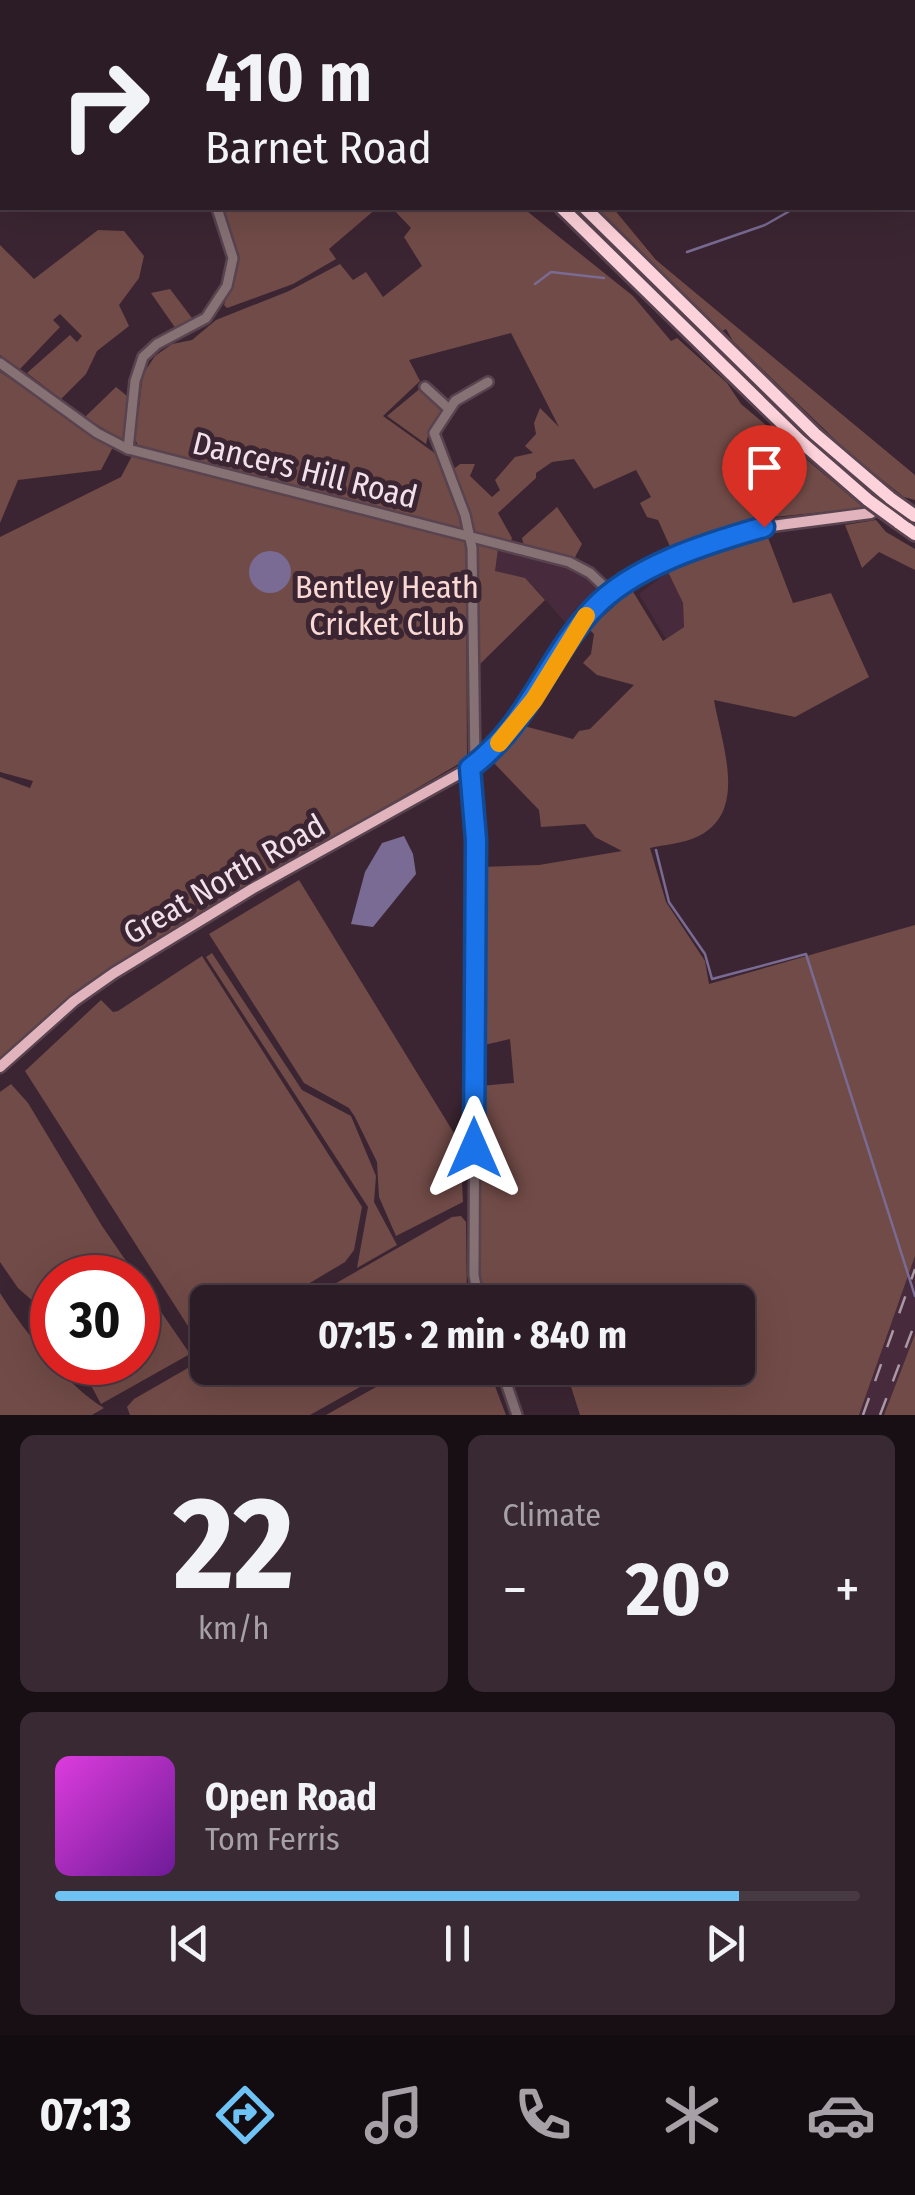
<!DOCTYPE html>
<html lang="en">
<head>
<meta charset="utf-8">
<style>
	:root { --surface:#2c1c26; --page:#382932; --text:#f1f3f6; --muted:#a6a1a7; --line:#483a43; --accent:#6fc2f4 }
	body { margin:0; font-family:"Fira Sans Condensed",sans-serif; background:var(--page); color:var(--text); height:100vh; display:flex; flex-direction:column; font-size:38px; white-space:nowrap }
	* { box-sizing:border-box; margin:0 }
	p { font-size:32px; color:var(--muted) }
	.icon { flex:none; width:55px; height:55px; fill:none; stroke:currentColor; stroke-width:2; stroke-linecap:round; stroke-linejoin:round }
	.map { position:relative; height:1415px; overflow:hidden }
	.drawer { display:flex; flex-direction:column; gap:20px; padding:20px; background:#180f15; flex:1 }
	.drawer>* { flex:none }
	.guide { position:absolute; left:0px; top:0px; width:915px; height:210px; box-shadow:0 10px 40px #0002,0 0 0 2px var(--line); background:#2c1c26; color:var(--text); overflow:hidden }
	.speed { position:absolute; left:30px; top:1255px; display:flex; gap:20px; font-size:50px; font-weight:700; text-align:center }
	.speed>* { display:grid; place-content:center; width:130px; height:130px; border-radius:50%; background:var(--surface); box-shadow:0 10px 40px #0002,0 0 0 2px var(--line); line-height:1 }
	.speed .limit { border:15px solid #d22; background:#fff; color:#111 }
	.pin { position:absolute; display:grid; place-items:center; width:85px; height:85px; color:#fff; margin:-102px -42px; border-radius:50% 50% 50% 0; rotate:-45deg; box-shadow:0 0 10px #0007 }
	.pin .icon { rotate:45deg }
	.me { position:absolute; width:110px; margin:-55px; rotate:0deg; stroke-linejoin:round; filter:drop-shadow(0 0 8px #0008) }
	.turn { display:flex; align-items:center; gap:35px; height:210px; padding:0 40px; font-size:45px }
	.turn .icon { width:130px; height:130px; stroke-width:2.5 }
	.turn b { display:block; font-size:70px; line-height:85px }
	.big { font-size:75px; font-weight:700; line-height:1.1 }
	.drawer .card { flex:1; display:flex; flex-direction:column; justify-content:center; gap:15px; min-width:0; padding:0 35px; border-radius:15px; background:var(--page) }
	.drawer .dial { align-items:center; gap:0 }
	.dial b { font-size:130px; line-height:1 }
	.song { display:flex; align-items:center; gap:30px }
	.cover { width:120px; height:120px; border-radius:15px; background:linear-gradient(135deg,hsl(300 70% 55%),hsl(280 70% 35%)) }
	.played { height:10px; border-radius:5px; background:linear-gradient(90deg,var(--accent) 85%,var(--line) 85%) }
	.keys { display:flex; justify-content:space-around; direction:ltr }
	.heat { display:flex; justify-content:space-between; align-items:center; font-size:55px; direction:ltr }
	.drawer .tiles { flex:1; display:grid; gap:20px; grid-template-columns:1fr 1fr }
	.card:last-child { grid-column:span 2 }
	.trip { position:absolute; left:190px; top:1285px; width:565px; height:100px; border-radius:15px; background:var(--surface); box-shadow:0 10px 40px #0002,0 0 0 2px var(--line); font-weight:700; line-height:100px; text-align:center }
	.menu { display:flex; height:160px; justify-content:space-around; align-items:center; background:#120b0f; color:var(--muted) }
	.menu .icon { width:70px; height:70px }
	.menu .on { color:var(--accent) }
	.menu b { font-size:45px; color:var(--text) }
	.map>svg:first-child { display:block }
	.built { fill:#472a3b }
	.green { fill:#714b47 }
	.water { fill:#796b93 }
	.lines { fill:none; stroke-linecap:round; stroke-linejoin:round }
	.stream { stroke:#796b93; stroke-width:2.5 }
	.minor-casing { stroke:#58434f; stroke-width:14 }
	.major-casing { stroke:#58434f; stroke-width:15 }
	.highway-casing { stroke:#58434f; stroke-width:18 }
	.minor { stroke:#867175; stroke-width:9 }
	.major { stroke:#e1b4bd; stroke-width:10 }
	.highway { stroke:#fed2db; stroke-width:12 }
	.rail { stroke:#aa98a2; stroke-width:2.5; stroke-dasharray:18 18; stroke-linecap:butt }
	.highway-bridge-casing { stroke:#58434f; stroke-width:18; stroke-linecap:butt }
	.highway-bridge { stroke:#fed2db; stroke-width:12 }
	.route-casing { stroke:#114b97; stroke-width:25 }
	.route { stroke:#1a73e8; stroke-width:18 }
	.slow { stroke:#f59e0b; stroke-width:18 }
	.labels { text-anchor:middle; stroke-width:10; stroke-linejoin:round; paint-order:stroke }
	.street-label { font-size:32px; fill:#f1e1ea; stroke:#3b2532 }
	.park-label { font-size:32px; fill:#fad9d5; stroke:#3b2532 }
</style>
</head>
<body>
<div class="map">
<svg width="915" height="1415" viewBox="0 0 915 1415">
	<rect width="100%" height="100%" fill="#3b2532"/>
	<g class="built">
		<polygon points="498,549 582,571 599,587 574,610 570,628 535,588 494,571"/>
		<polygon points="668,572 683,603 684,627 666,639 639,594"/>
		<polygon points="915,1256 915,1334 884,1415 859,1415"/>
	</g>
	<g class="green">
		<polygon points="78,0 304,0 307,2 79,2"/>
		<polygon points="222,208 377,208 329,249 336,259 293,284 227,308 224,305 238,265"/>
		<polygon points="392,208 523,208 633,296 671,341 677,338 727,383 741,404 864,508 764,518 672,551 658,520 647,517 640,503 651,497 636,470 594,489 574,459 552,462 536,473 536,478 498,513 512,538 510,544 474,535 450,472 460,464 475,464 470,476 492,497 500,490 495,480 515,457 533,453 525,446 536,434 534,423 540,408 559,427 511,333 409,360 420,381 383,416 436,454 464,523 464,532 139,448 135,439 143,374 155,356 172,344 192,340 216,320 289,291 340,264 353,280 366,272 383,297 422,266 404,237 411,228"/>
		<polygon points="597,208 613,208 656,260 915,475 915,500 904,497 852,456 733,341 726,329 722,331"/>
		<polygon points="98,230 124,231 144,256 139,278 119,305 129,326 97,351 86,374 61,399 27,373 70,335 77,342 82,336 60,314 53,320 60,327 20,369 0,355 0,245 34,279"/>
		<polygon points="170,289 195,322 176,329 151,293"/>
		<polygon points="0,372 113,447 101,470 18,480 0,523"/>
		<polygon points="116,387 132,400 125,442 85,417"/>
		<polygon points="422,387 445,410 430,427 426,444 387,416"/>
		<polygon points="132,456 466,541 467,759 112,967 57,1008 0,1060 0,777 30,788 33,781 0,772 0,537 121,477"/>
		<polygon points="557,507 582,544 574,559 524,546 522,538"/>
		<polygon points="876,520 886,532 915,549 915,570 879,552 862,568 845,525"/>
		<path d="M767 535 793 603 831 593 869 677 795 717 714 700C722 747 752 819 689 840 677 844 662 845 650 848L666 902 705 961 709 984 915 925V1256L859 1415H580L565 1368H738V1302H545L542 1295 521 1302 517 1289 483 1301 479 1287 480 1086 514 1083 510 1039 480 1046V867L539 865 622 851 595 837 585 824 541 827 539 810 492 761 524 726 573 739 579 731 590 729 634 685 597 675 583 663 591 654 594 634 589 629 632 590 663 641 684 627 683 603 668 572Z"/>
		<polygon points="477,544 498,549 495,571 525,578 545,600 479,665"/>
		<polygon points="299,880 460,1143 463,1202 396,1236 379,1197 377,1162 355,1117 349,1108 304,1083 209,934"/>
		<polygon points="212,953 302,1090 351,1116 376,1176 374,1202 397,1245 357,1268 368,1207 206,957"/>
		<polygon points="202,956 362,1207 354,1250 345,1262 278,1302 208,1302 207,1345 202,1348 25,1071 101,1000 113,1012 118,1011"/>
		<polygon points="11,1084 28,1103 102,1226 190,1354 101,1404 79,1363 138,1362 138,1278 52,1278 52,1318 18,1288 0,1262 0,1092"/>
		<polygon points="452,1217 461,1216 466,1222 467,1302 303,1302"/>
		<path d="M0 1293C24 1331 67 1386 104 1408L92 1415H0Z"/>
		<polygon points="915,1334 915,1415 884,1415"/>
		<polygon points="207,1357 208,1368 394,1368 310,1415 130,1415 127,1407 134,1399"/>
		<polygon points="410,1368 488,1368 506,1415 326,1415"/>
	</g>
	<g class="water">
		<circle cx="270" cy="572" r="21"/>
		<polygon points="404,836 413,854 416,874 373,927 351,924 365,872 382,843"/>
	</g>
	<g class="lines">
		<g class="stream">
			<polyline points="0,78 2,82"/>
			<polyline points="687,252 765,225 795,208 915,210"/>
			<polyline points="535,284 551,272 604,278"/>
			<polyline points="656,850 669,902 705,954 712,979 806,954 915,1296"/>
		</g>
		<defs>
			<g id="minor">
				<polyline points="73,0 74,2"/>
				<polyline points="913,0 915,2"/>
				<polyline points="0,363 97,433 128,449 569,562 590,573 611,593"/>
				<polyline points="425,387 449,409"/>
				<polyline points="128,449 135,381 143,357 157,344 206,318 227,286 233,258 217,208"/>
				<polyline points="475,765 472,548 465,515 434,433 455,401 488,382"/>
				<polyline points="470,768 476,839 474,1275 479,1302"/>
				<polyline points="501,1368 517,1415"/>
			</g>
			<polyline id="major" points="0,1067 74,1001 114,973 252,889 475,765 526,711 590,612 625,584 683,556 764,527 871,513"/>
			<g id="highway">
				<polyline points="351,0 354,2"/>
				<polyline points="373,0 376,2"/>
				<polyline points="562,208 799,440 868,500"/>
				<polyline points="585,208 815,434 890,498"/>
				<polyline points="898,522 915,534"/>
			</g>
		</defs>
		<use href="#minor" class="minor-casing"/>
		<use href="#major" class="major-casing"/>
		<use href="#highway" class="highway-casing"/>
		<use href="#minor" class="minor"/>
		<use href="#major" class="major"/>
		<use href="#highway" class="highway"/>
		<g class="rail">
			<polyline points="863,1415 915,1269"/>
			<polyline points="880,1415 915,1323"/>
		</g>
		<defs>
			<g id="highway-bridge">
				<polyline points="890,498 915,516"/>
				<polyline points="868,500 898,522"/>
			</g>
		</defs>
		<use href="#highway-bridge" class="highway-bridge-casing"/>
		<use href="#highway-bridge" class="highway-bridge"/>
	</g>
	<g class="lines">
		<defs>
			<path id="route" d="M474 1148 476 840 470 768C529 724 545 661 592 610 632 566 708 543 764 527"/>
		</defs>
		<use href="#route" class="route-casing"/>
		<use href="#route" class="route"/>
		<polyline class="slow" points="499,743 534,700 586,616"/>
	</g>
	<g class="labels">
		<g class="street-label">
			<text transform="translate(305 470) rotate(14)" y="11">Dancers Hill Road</text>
			<text transform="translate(224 879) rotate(-30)" y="11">Great North Road</text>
		</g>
		<g class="park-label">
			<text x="387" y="598">Bentley Heath<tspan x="387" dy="37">Cricket Club</tspan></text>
		</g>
	</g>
</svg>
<div class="speed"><div class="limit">30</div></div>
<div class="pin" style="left:764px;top:527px;background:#d93025"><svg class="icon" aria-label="arrive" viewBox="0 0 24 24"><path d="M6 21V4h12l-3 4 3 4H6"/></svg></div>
<svg class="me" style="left:474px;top:1148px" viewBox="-20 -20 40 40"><path d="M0-17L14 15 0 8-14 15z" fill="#1a73e8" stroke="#fff" stroke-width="4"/></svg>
<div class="trip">07:15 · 2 min · 840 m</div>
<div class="guide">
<div class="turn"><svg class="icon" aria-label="right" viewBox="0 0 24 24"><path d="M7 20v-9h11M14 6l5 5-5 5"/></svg><div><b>410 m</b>Barnet Road</div></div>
</div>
</div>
<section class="drawer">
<div class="tiles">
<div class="card dial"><b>22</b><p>km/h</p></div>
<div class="card"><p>Climate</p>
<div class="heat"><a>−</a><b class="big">20°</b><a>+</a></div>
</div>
<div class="card">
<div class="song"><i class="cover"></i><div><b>Open Road</b><p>Tom Ferris</p></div></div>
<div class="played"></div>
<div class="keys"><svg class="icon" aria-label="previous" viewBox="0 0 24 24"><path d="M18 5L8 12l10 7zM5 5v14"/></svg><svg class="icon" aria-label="pause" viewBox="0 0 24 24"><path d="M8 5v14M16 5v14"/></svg><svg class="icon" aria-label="next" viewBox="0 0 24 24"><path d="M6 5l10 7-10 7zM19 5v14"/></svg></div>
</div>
</div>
</section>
<nav class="menu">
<b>07:13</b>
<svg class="icon on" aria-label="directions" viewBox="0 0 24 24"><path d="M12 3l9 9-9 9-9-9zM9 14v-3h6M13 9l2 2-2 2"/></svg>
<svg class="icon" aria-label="music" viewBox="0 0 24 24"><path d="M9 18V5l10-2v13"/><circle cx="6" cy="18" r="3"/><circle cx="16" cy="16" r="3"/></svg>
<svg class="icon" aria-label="phone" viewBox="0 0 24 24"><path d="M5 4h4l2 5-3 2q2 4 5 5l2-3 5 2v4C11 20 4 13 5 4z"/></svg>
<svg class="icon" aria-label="climate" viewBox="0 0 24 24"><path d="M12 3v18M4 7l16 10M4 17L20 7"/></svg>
<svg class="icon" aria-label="car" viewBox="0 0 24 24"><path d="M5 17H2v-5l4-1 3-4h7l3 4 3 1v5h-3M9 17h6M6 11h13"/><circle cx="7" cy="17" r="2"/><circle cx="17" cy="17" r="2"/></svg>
</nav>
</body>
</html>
